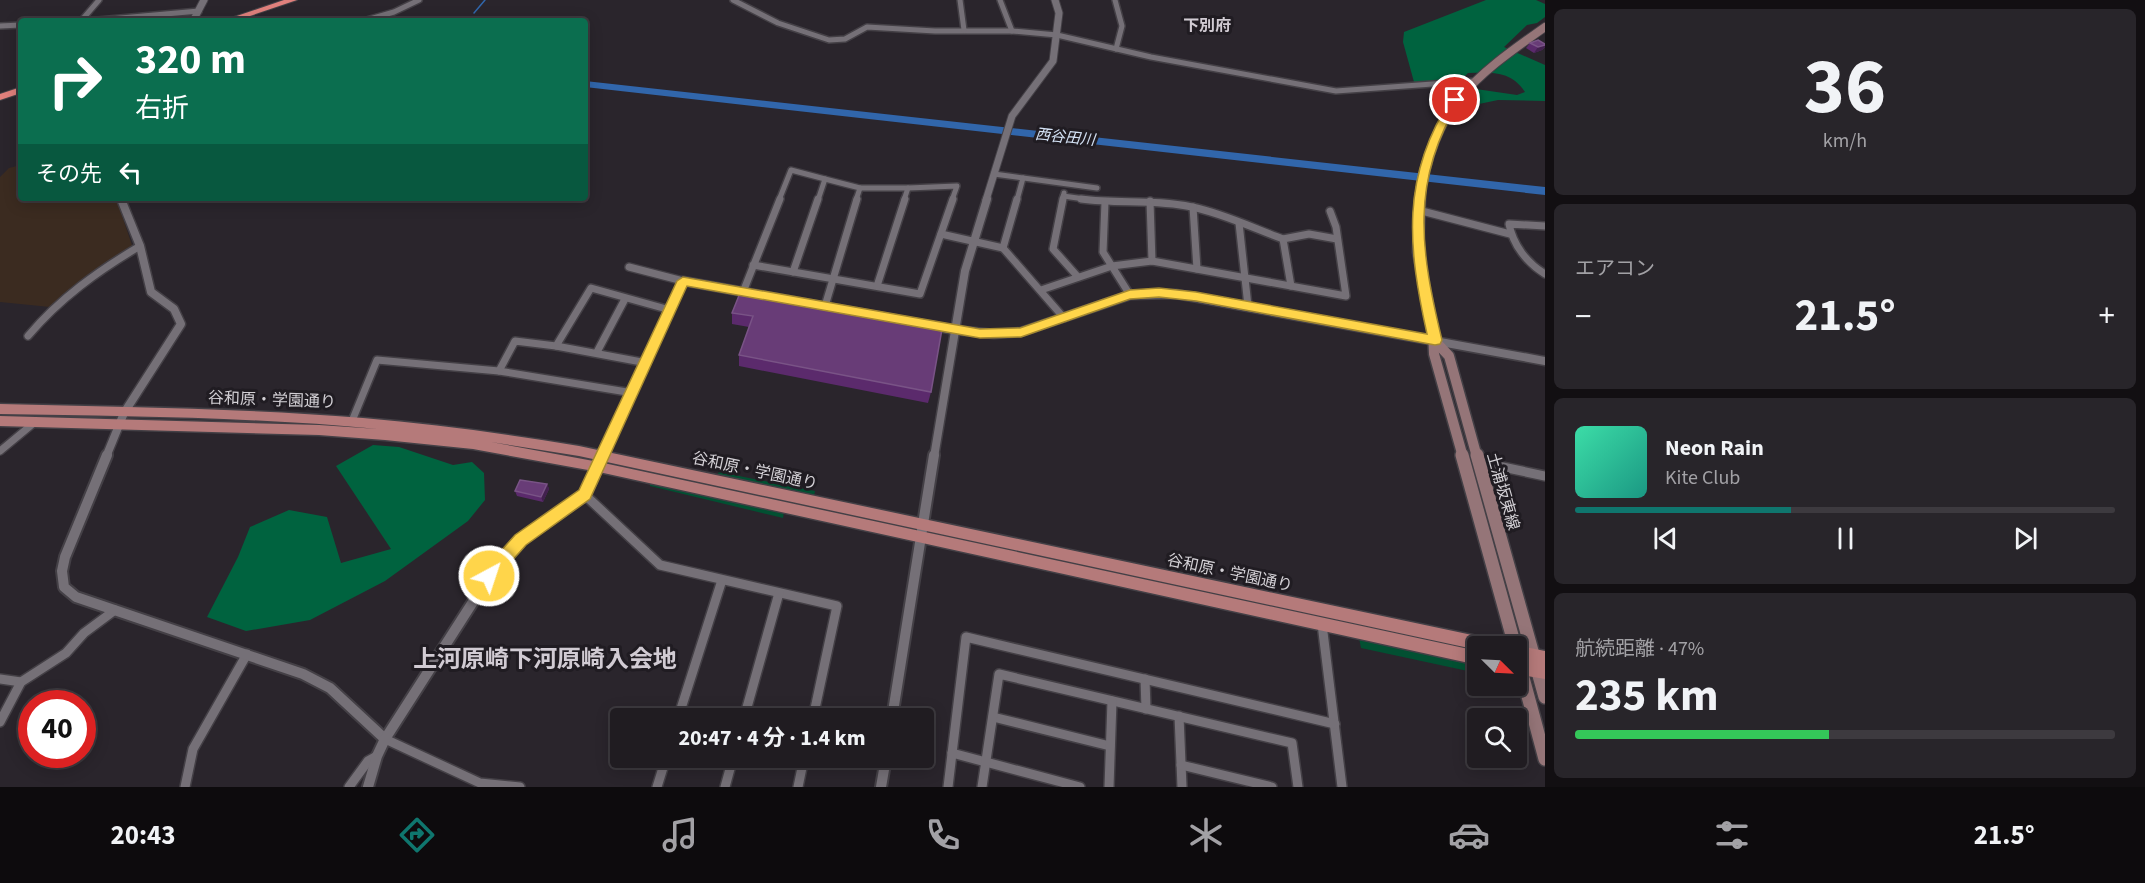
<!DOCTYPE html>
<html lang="ja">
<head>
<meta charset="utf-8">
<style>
	:root { --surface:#201c21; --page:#28252a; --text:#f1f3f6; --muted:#a2a1a5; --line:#3d3a3f; --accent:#0f766e }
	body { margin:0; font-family:"Source Sans 3","Noto Sans JP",sans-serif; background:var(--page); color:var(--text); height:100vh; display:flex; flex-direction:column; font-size:22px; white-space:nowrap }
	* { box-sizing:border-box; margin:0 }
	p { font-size:20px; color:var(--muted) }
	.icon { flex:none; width:33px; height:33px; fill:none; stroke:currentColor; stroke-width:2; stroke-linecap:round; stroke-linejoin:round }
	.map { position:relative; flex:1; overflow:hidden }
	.details { display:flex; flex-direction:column; gap:9px; padding:9px; background:#120f12; width:600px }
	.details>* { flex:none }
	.top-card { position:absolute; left:18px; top:18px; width:570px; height:183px; border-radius:6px; box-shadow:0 3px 15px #0003,0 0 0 2px var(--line); background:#0b6e4f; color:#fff; overflow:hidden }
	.needle { width:39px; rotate:114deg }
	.tools { position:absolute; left:1467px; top:636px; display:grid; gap:12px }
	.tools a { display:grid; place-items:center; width:60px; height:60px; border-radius:6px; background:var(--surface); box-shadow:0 3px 15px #0003,0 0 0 2px var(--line); font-size:30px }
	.speed { position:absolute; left:18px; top:690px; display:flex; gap:12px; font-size:30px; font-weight:700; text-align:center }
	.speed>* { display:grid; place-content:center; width:78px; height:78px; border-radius:50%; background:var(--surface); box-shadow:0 3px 15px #0003,0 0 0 2px var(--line); line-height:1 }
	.speed .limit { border:9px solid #d22; background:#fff; color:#111 }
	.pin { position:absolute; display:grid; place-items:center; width:51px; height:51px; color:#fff; margin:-26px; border:3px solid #fff; border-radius:50%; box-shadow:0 2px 6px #0007 }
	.me { position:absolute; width:66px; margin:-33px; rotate:40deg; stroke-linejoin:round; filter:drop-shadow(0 0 4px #0008) }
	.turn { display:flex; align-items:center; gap:21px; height:126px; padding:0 18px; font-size:27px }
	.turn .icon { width:78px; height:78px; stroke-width:2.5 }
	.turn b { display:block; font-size:42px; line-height:51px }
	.then { display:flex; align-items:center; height:57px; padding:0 18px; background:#0003; gap:12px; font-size:22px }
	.big { font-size:45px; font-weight:700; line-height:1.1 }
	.details .widget { flex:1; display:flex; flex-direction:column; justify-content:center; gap:9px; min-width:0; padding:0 21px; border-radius:9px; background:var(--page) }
	.details .dial { align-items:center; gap:0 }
	.dial b { font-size:78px; line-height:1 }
	.song { display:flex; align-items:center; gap:18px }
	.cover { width:72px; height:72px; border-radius:9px; background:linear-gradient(135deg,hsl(160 70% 55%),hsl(170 70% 35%)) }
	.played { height:6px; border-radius:3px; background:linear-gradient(90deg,var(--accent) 40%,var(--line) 40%) }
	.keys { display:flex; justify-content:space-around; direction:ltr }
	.heat { display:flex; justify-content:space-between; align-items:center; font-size:33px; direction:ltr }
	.charge { height:9px; border-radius:4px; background:linear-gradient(90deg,#34c759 47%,var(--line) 0) }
	.trip { position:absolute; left:610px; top:708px; width:324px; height:60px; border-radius:6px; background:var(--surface); box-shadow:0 3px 15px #0003,0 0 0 2px var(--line); font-weight:700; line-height:60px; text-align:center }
	.menu { display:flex; height:96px; justify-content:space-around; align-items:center; background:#0d0b0d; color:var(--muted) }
	.menu .icon { width:42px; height:42px }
	.menu .on { color:var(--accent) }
	.menu b { font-size:27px; color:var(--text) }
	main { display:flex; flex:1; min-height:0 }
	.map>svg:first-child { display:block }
	.education { fill:#3b2b20 }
	.green { fill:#025032 }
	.forest { fill:#00633f }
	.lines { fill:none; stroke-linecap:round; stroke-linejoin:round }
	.stream { stroke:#3166ab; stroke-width:1.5 }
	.river { fill:#3166ab; fill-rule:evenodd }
	.minor-far2-casing { stroke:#444046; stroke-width:8 }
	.minor-far1-casing { stroke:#444046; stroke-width:10 }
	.minor-casing { stroke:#444046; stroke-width:12 }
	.tertiary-far2-casing { stroke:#444046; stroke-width:9 }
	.tertiary-far1-casing { stroke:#444046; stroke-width:11 }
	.tertiary-casing { stroke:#444046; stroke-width:14 }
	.secondary-far2-casing { stroke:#444046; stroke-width:10 }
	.secondary-far1-casing { stroke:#444046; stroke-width:13 }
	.secondary-casing { stroke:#444046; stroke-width:16 }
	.primary-casing { stroke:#444046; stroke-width:3 }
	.motorway-casing { stroke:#444046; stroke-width:2 }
	.minor-far2 { stroke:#757077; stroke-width:5 }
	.minor-far1 { stroke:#757077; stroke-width:7 }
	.minor { stroke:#757077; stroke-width:9 }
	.tertiary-far2 { stroke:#757077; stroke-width:7 }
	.tertiary-far1 { stroke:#757077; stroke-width:8 }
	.tertiary { stroke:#757077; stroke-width:10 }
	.secondary-far2 { stroke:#957578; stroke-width:8 }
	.secondary-far1 { stroke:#957578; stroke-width:10 }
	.secondary { stroke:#957578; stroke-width:13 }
	.primary { fill:#b57a7a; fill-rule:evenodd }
	.motorway { fill:#e0807c; fill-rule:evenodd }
	.wall { fill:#5b2a6c }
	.shaded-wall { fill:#42214e }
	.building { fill:#683c77; stroke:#795386; stroke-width:1.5 }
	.route { fill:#ffd54a; stroke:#a68a30; stroke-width:1.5 }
	.labels { text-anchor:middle; stroke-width:6; stroke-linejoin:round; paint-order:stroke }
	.far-water-label { font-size:15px; font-style:italic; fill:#d3e1f4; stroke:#201c22 }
	.far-quarter-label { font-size:16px; font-weight:bold; fill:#d1cbd3; stroke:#201c22 }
	.street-label { font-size:16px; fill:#d3d0d5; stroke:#201c22 }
	.near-quarter-label { font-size:24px; font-weight:bold; fill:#d1cbd3; stroke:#201c22 }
</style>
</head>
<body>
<main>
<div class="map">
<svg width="1545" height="787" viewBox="0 0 1545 787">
	<rect width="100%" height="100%" fill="#2a252c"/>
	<polygon class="education" points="21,165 21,198 116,198 133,248 71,289 50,307 0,302 0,177 9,168"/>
	<g class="green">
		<polygon points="719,472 815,491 814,496 717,475"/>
		<polygon points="650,483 784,512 783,518 650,486"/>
		<polygon points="1359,638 1477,664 1477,673 1361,648"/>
	</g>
	<g class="forest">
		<path d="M1486 0H1536L1545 4V17L1537 23 1527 25 1504 47 1545 65V101L1498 100 1479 104 1470 97 1476 89 1517 95 1525 92C1510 70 1492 73 1468 73L1449 92 1414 82 1403 42 1404 32Z"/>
		<polygon points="373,445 399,447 453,465 472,462 484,473 485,500 468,521 385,581 310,620 246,631 207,617 238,557 250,527 289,510 327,517 341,563 391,549 336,466"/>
	</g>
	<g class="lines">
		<g class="stream">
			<polyline points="474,13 485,0"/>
			<polyline points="474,21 476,19"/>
		</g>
		<polygon class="river" points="585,81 1545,187 1545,195 585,87"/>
		<defs>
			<g id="minor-far2">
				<polyline points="733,0 778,23 829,40 845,39 867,27 935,31 1012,31 1057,35 1151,57 1336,91 1474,81"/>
				<polyline points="960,0 964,30"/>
				<polyline points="1000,0 1012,31"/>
				<polyline points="1115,0 1122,26 1116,49"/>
				<polyline points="81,21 99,0"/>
				<polyline points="87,21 199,11"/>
				<polyline points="363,21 394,12 419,0"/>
				<polyline points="0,26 21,25"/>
				<polyline points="994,174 1097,188"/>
				<polyline points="825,179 860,188 856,200"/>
				<polyline points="860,188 908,188 904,200"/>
				<polyline points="908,188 957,186 952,200"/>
				<polyline points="1063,196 1092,200"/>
				<polyline points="779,200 791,170 825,179 818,200"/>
				<polyline points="1017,200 1023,178"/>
				<polyline points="1063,200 1064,193"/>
			</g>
			<g id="minor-far1">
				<polyline points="1017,199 1003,248 1064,318"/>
				<polyline points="1063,199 1053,249 1078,277"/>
				<path d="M1081 199C1118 204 1155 199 1192 207 1222 213 1253 228 1283 239"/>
				<polyline points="1150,201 1152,261"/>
				<polyline points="1105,202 1103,252 1130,295"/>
				<polyline points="1193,207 1197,269"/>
				<polyline points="1418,210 1510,234"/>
				<polyline points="1239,223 1248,306"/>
				<path d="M1545 226 1509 224C1513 245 1527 263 1545 274"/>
				<polyline points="941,234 1003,248"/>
				<polyline points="753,265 920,294 953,199"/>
				<polyline points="629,267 683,281"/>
				<polyline points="793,272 818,199"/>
				<polyline points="877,286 905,199"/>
				<polyline points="1291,286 1283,239 1309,234 1337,239"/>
				<polyline points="1041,290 1112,266 1152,261 1346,296 1336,227 1330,211"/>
				<polyline points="743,292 780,199"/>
				<polyline points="825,306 857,199"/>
				<path d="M28 336C60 298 98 271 140 246"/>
				<polyline points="556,346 515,341 499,371 633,393"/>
				<polyline points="597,352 625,299"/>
				<polyline points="647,363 556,346 591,288 670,310"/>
				<polyline points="352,421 377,360 499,371"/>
				<polyline points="0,451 35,422"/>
			</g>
			<g id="minor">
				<polyline points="1479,462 1545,476"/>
				<polyline points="585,495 660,565 837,606 813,718"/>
				<polyline points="1322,624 1342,787"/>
				<polyline points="0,679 21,682"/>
				<polyline points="1145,679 1146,709"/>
				<polyline points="1179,716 1182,787"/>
				<polyline points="993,717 1110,746"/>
				<polyline points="678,718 722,580"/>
				<polyline points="744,718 779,593"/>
				<polyline points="0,722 21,682 66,653 84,633 115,610"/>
				<polyline points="385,739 480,783 520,787"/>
				<polyline points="952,753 1080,787"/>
				<polyline points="1181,765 1272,787"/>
				<polyline points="185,787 193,749 247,654"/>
				<polyline points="349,787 368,761 377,756"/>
				<polyline points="657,787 666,758"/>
				<polyline points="725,787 733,758"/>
				<polyline points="798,787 804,758"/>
				<polyline points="948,787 966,637 1335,724"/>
				<polyline points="982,787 999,674 1292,743 1298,787"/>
				<polyline points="1109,787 1112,701"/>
			</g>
			<g id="tertiary-far2">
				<polyline points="193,21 204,0"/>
				<polyline points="121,198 122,200"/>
				<polyline points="986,200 1012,116 1053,61 1059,13 1055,0"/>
			</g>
			<g id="tertiary-far1">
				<polyline points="106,457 124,413 181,324 174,309 151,292 140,246 121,199"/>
				<polyline points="602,457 683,281 955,330 994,334 1021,332 1130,295 1176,294 1545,361"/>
				<polyline points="934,457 965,271 987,199"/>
			</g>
			<g id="tertiary">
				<polyline points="107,455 65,557 62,571 64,587 76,597 303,674 330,688 385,739"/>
				<polyline points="892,718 934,455"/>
				<polyline points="368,787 377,756 385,739 496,566 521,540 585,495 603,455"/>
				<polyline points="881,787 886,758"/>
			</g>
			<path id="secondary-far2" d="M1420 200C1434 107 1471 79 1545 27"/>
			<g id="secondary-far1">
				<polyline points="1420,199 1418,252 1433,331 1434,354 1463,457"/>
				<polyline points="1435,341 1449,356 1477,457"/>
			</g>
			<g id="secondary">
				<polyline points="1462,455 1515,646"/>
				<polyline points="1477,455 1545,697"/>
				<polyline points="1519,663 1545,759"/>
			</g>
			<g id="primary">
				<path d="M0 404C121 407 242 408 363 418 435 424 507 434 579 446L1491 639 1496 641 1498 646H1478V650L579 456 491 442 599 462 1478 651V665L599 472 473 449 385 440 319 435 0 426V416L319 425 378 429C253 417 126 416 0 414Z"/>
				<polygon points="1516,645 1545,651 1545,679 1516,674 1516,646 1512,646"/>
			</g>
			<g id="motorway">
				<polygon points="284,0 297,0 235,21 222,21"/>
				<polygon points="21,87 21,93 0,100 0,94"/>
			</g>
		</defs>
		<use href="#minor-far2" class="minor-far2-casing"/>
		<use href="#minor-far1" class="minor-far1-casing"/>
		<use href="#minor" class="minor-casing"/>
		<use href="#tertiary-far2" class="tertiary-far2-casing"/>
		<use href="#tertiary-far1" class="tertiary-far1-casing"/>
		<use href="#tertiary" class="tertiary-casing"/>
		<use href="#secondary-far2" class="secondary-far2-casing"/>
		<use href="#secondary-far1" class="secondary-far1-casing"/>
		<use href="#secondary" class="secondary-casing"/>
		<use href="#primary" class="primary-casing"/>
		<use href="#motorway" class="motorway-casing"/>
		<use href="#minor-far2" class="minor-far2"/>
		<use href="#minor-far1" class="minor-far1"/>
		<use href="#minor" class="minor"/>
		<use href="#tertiary-far2" class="tertiary-far2"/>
		<use href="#tertiary-far1" class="tertiary-far1"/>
		<use href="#tertiary" class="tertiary"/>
		<use href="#secondary-far2" class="secondary-far2"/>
		<use href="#secondary-far1" class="secondary-far1"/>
		<use href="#secondary" class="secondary"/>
		<use href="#primary" class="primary"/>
		<use href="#motorway" class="motorway"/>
	</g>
	<g class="wall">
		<polygon points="1530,43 1545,44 1545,47 1542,50 1534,53 1526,48"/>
		<polygon points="740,293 931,392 928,403 739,366 739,355 749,327 732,324 732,313"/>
		<polygon points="547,484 549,489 543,502 517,496 515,491"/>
	</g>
	<g class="shaded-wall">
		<polygon points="1545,45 1545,47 1542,50 1534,53 1538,47"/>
		<polygon points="547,484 549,489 543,502 541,497"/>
	</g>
	<g class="building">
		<polygon points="1538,40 1545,44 1545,45 1538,47 1530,43"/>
		<polygon points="740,293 942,329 931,392 739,355 753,316 732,313"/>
		<polygon points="520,480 547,484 541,497 515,491"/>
	</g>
	<path class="route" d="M1452 98 1460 100C1409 181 1421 253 1442 340L1440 344 1435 345 1196 301 1159 297 1130 299 1021 337 980 338 687 286 590 499 526 545 494 581 489 584 483 581 481 576 483 571 515 535 579 490 677 281 683 277 980 329 1020 328 1130 290 1159 288 1196 292 1427 334C1408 248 1400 176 1452 98Z"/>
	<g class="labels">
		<g class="far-water-label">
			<text transform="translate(1065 137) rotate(6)" y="5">西谷田川</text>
		</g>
		<g class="far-quarter-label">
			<text x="1207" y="31">下別府</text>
		</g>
		<g class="street-label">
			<text transform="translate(272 399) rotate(2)" y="6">谷和原・学園通り</text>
			<text transform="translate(755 470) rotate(12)" y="6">谷和原・学園通り</text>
			<text transform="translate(1504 491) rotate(74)" y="6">土浦坂東線</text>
			<text transform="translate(1230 572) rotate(12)" y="6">谷和原・学園通り</text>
		</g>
		<g class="near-quarter-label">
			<text x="545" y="667">上河原崎下河原崎入会地</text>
		</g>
	</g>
</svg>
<div class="tools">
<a><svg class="needle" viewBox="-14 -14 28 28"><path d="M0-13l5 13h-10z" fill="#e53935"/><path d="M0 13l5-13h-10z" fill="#a2a1a5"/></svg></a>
<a><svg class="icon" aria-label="search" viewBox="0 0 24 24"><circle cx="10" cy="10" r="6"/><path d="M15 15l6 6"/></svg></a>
</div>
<div class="speed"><div class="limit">40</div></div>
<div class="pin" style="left:1455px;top:100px;background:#d93025"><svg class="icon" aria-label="arrive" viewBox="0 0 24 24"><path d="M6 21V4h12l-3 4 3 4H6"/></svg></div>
<svg class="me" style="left:489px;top:576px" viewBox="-20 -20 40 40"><circle r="17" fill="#ffd54a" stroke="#fff" stroke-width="3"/><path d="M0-11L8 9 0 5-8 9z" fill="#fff"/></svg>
<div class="trip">20:47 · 4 分 · 1.4 km</div>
<div class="top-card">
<div class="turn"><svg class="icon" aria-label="right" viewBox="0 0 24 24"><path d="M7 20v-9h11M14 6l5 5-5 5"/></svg><div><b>320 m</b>右折</div></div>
<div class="then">その先<svg class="icon" aria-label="left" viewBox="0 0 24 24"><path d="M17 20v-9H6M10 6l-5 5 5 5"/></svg></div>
</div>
</div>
<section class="details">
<div class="widget dial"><b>36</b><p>km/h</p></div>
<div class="widget"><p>エアコン</p>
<div class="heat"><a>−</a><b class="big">21.5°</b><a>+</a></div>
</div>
<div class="widget">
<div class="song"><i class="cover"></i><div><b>Neon Rain</b><p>Kite Club</p></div></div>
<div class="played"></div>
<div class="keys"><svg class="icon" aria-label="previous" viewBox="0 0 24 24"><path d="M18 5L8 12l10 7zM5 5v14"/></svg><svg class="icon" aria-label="pause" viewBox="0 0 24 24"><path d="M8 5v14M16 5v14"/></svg><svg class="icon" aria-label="next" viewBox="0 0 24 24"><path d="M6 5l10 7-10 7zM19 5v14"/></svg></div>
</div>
<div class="widget"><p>航続距離 · 47%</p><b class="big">235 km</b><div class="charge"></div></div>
</section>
</main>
<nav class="menu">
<b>20:43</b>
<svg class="icon on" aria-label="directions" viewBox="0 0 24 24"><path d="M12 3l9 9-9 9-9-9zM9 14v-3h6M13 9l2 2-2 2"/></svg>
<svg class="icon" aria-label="music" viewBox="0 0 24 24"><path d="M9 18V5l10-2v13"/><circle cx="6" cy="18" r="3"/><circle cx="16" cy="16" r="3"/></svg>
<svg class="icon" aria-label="phone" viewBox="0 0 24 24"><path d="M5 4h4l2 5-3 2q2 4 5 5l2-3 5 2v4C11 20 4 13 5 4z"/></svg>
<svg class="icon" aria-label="climate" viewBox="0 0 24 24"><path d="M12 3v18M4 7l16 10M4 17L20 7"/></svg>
<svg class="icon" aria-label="car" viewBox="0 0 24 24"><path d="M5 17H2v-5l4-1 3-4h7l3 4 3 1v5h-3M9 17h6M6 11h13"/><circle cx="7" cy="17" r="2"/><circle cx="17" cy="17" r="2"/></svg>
<svg class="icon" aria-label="filters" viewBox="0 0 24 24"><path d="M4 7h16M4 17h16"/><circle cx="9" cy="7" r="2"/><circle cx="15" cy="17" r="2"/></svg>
<b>21.5°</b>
</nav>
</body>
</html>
